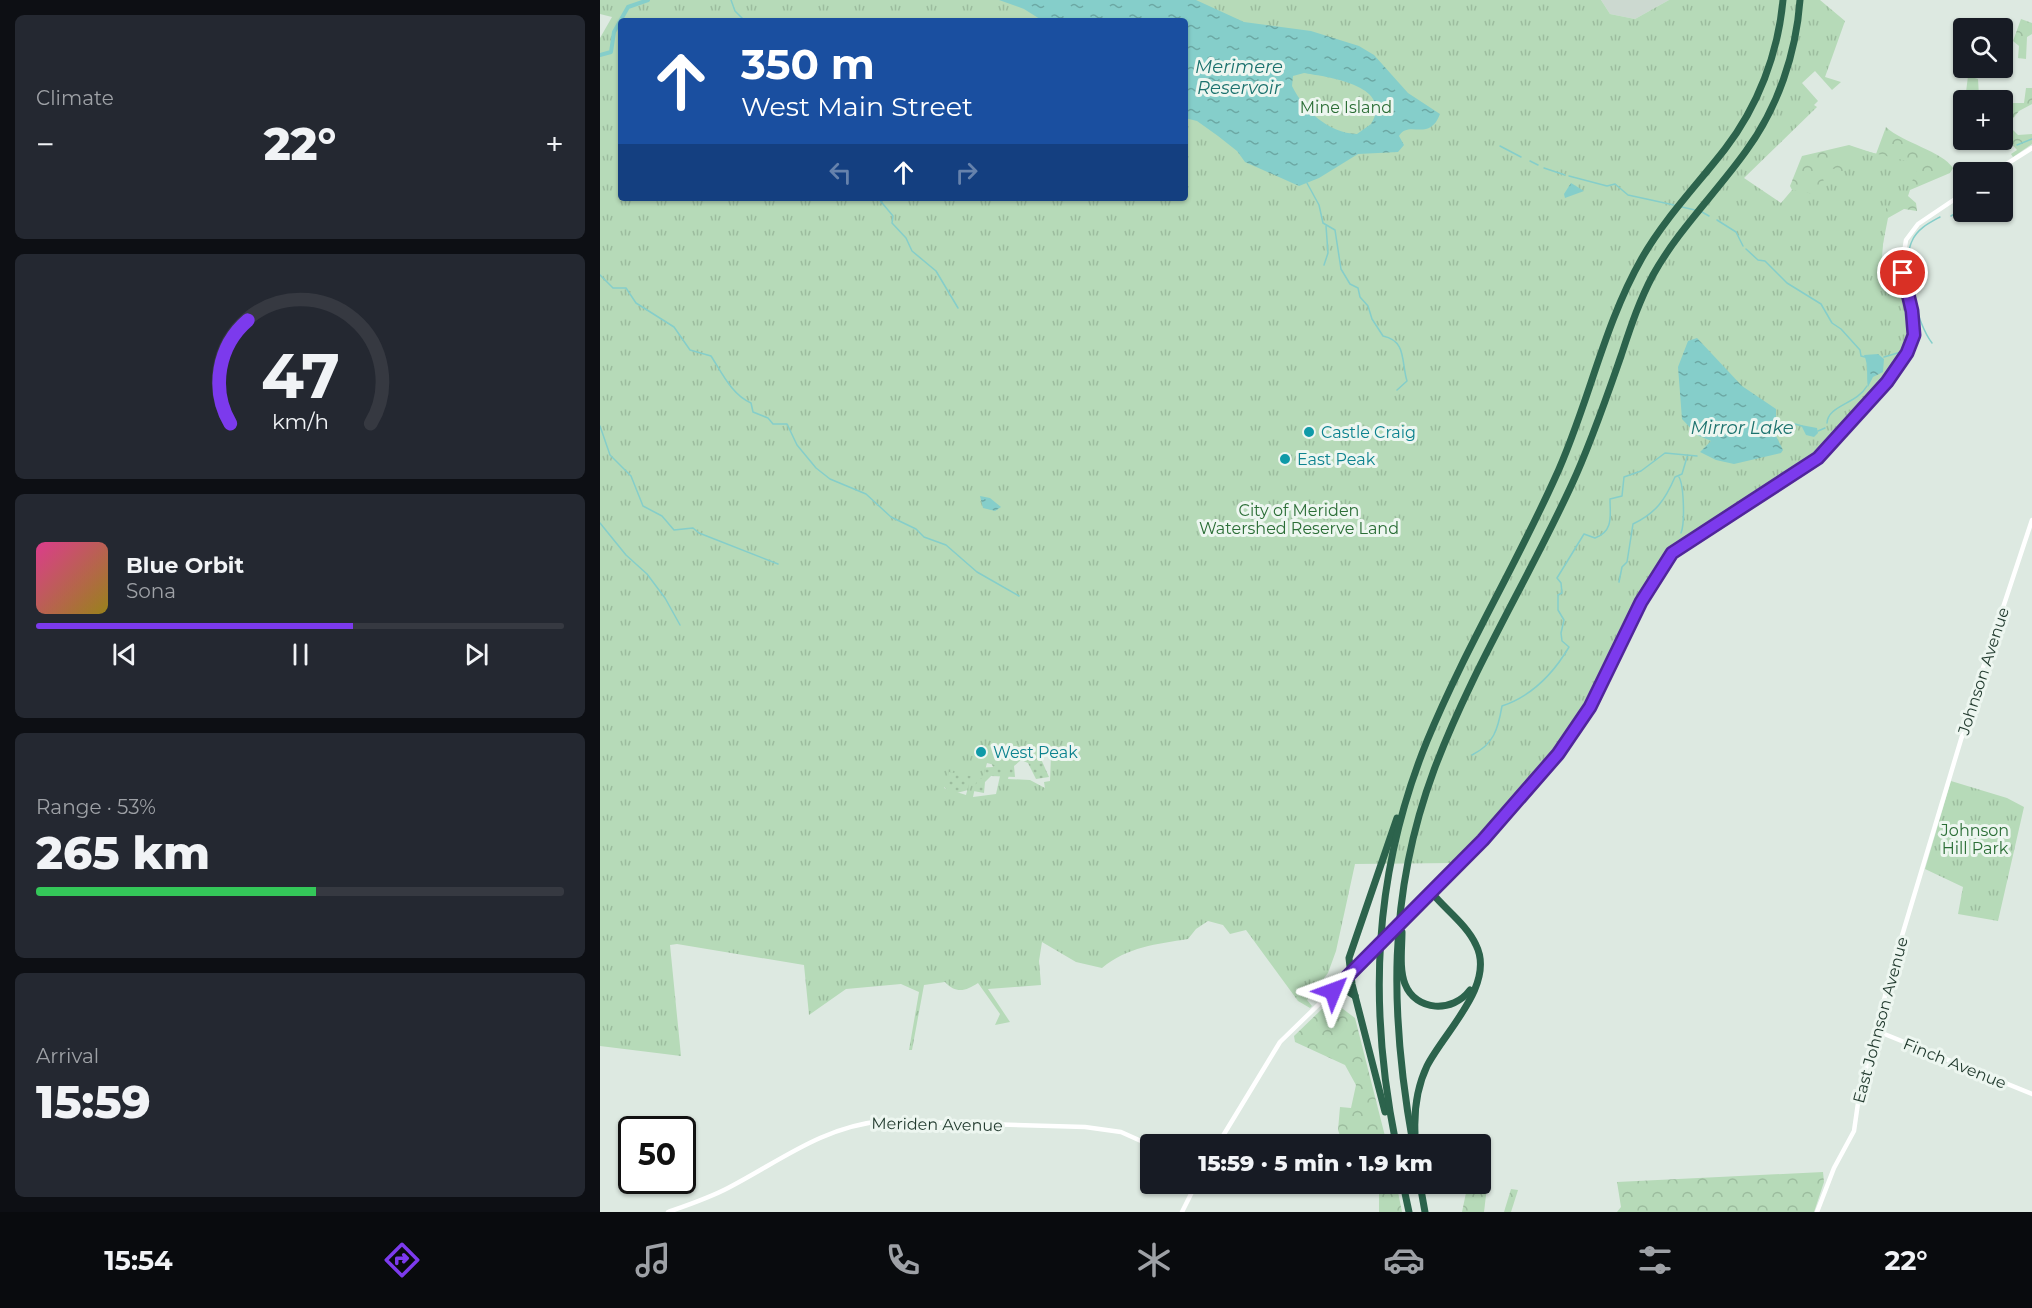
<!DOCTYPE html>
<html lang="en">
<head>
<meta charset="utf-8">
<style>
	:root { --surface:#171b24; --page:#242831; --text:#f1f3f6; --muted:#9ea1a6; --line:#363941; --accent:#7c3aed }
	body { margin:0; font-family:Montserrat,sans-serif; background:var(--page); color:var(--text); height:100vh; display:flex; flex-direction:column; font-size:22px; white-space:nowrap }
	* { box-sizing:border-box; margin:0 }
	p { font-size:20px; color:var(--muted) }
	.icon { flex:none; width:33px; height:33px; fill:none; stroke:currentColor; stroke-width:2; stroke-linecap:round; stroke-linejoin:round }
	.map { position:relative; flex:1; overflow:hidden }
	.sheet { display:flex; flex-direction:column; gap:15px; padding:15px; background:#0d0f14; width:600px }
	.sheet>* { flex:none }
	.hud { position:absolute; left:18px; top:18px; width:570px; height:183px; border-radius:6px; box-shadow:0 2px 4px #0004; background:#1a4fa0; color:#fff; overflow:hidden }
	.buttons { position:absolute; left:1353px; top:18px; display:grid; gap:12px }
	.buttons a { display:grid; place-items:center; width:60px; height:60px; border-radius:6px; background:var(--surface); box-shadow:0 2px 4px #0004; font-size:30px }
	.speed { position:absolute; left:18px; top:1116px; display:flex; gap:12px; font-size:30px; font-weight:700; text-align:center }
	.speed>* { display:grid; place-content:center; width:78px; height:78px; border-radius:50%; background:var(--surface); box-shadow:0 2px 4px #0004; line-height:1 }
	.speed .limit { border:3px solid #111; border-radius:9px; background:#fff; color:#111 }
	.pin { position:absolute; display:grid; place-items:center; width:51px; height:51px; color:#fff; margin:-26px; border:3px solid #fff; border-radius:50%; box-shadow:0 2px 6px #0007 }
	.me { position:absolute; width:66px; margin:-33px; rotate:46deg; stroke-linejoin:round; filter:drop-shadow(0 0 4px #0008) }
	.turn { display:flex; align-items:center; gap:21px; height:126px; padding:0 24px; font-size:27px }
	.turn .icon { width:78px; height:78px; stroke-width:2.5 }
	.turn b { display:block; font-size:42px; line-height:51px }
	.lanes { display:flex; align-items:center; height:57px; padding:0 24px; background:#0003; justify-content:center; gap:30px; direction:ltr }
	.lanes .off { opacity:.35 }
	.big { font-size:45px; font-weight:800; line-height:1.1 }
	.sheet .tile { flex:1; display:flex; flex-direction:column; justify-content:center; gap:9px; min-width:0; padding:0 21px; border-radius:9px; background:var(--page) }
	.sheet .dial { align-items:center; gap:0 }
	.dial svg { height:156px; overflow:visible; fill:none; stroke:var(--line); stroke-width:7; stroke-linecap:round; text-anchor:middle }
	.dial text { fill:var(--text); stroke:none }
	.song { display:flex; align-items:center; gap:18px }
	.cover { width:72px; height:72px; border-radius:9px; background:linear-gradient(135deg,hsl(330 70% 55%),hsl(50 70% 35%)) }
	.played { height:6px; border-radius:3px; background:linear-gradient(90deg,var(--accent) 60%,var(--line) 60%) }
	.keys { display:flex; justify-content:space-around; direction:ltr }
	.heat { display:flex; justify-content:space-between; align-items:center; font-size:33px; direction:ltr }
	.charge { height:9px; border-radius:4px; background:linear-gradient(90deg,#34c759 53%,var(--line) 0) }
	.trip { position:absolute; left:540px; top:1134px; width:351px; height:60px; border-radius:6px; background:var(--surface); box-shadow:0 2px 4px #0004; font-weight:800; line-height:60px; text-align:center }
	.dock { display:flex; height:96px; justify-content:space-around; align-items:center; background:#090b0e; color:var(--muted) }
	.dock .icon { width:42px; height:42px }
	.dock .current { color:var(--accent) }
	.dock b { font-size:27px; color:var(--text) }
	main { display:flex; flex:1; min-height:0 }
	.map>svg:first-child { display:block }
	.built { fill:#ccd9d0 }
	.grass { fill:url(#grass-dots) }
	.forest { fill:url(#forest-crowns) }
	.park { fill:url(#park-tufts); fill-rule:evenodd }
	.water { fill:url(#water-ripples); fill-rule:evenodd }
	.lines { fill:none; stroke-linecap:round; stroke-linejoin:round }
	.stream { stroke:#85ceca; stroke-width:1.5 }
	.canal { stroke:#85ceca; stroke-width:4 }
	.secondary { stroke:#fff; stroke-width:4.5 }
	.highway { stroke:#2c634c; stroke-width:7 }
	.route-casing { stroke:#51269a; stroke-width:15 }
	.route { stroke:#7c3aed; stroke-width:10 }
	.culture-dot { fill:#0f9aa8; stroke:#edf6f0; stroke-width:2 }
	.labels { text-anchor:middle; stroke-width:6; stroke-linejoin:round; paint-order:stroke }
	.park-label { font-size:16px; fill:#2b6e36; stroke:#edf6f0 }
	.culture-label { font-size:16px; fill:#0d838f; stroke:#edf6f0; text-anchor:start }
	.street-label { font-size:16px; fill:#1f382c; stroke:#edf6f0 }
	.water-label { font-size:18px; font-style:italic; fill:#1c726e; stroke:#edf6f0 }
</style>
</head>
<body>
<main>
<section class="sheet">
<div class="tile"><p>Climate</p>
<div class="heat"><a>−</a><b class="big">22°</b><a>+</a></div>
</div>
<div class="tile dial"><svg viewBox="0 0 100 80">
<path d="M14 69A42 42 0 1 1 86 69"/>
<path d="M14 69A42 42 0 0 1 23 16" stroke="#7c3aed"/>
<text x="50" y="56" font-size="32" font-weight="700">47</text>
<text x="50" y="72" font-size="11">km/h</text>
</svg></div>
<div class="tile">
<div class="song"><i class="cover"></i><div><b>Blue Orbit</b><p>Sona</p></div></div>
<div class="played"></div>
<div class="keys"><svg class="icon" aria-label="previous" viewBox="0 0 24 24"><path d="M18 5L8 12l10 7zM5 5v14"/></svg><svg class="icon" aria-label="pause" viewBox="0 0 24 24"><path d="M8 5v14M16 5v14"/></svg><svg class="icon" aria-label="next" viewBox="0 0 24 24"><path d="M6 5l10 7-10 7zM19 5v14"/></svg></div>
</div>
<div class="tile"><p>Range · 53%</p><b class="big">265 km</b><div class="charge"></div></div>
<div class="tile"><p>Arrival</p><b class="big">15:59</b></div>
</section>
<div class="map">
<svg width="1432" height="1212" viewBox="0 0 1432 1212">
	<defs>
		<pattern id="grass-dots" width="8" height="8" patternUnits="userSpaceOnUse" patternTransform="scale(1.5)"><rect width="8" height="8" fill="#b6dab8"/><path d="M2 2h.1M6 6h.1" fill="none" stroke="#9cbc9e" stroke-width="1.8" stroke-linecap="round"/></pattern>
		<pattern id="forest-crowns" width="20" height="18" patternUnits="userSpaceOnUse" patternTransform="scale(1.5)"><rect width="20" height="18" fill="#b6dab8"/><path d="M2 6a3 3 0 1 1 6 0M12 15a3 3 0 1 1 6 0" fill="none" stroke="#9cbc9e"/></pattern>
		<pattern id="park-tufts" width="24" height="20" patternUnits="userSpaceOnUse" patternTransform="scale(1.5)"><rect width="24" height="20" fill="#b6dab8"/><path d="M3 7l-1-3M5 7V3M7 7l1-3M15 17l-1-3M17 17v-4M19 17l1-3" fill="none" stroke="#9cbc9e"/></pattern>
		<pattern id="water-ripples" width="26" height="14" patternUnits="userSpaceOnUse" patternTransform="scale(1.5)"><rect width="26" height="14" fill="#85ceca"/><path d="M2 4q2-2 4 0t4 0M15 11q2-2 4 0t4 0" fill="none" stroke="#6ca8a4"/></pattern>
	</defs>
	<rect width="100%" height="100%" fill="#dde9e1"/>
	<polygon class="built" points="1001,0 1069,0 1035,19 1010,14"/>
	<polygon class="grass" points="383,743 441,759 449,777 436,779 428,763 421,760 414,766 415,777 391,776 385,782 384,793 368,790 353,794 339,783 344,773 358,769 393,767"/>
	<g class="forest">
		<polygon points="1421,19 1432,23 1432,34 1427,37 1426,59 1418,58 1419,46 1413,41"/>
		<polygon points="1368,76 1378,79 1379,96 1391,100 1365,100"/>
		<polygon points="1426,88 1432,88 1432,104 1419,111 1411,121 1411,128 1418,135 1432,134 1432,144 1413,157 1411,154 1417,150 1403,134 1403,103 1424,103"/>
		<path d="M1286 127C1303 143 1342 151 1353 168L1350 173 1310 190 1308 196 1316 203 1317 211 1304 209 1288 218 1281 254 1285 270 1167 273 1192 190 1190 186 1202 156 1249 145 1276 154Z"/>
		<polygon points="739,1006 755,1018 787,1144 743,1144 738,1130 740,1107 751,1108 756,1085 745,1065 695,1042 694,1036 722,1009"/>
		<polygon points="1223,1172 1224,1182 1214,1212 1017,1212 1021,1207 1017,1182"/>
		<polygon points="887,1187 884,1212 862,1212 867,1188"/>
		<polygon points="911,1189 918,1190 911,1212 904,1212"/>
		<polygon points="798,1192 802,1212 779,1212 779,1193"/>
	</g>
	<g class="park">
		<path d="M0 0H1001L1010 14 1035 19 1069 0H1220L1245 21 1225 77 1241 82 1232 90 1215 71 1202 83 1218 101 1214 105 1217 107 1144 178 1181 203 1192 190 1225 196 1222 165 1243 172 1249 147 1319 164 1302 207 1286 208 1281 269 1299 272 1307 309 1309 336 1303 352 1291 369 1213 456 1068 548 1035 602 993 692 973 725 914 801 855 863 755 864 736 951 728 973 707 1000 712 1006 710 1008 698 1001 646 930 630 934 623 925 608 921 596 929 588 939C557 944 527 947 502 968L476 962 442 942 439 961 441 985 388 989 410 1022 395 1025 400 1014 378 983C366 991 356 994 345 982L324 985 312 1050H309L319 992 301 984 246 989 209 1015 204 965 77 944 70 945 81 1056 0 1046V38L12 17 0 14ZM21 21H585V198H21ZM414 752 430 759 451 755 450 781 444 782 445 788 430 780 408 779ZM387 763 402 767 396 794 373 797 377 778H383ZM349 772 371 776 366 795 344 788Z"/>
		<polygon points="1351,781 1407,798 1424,807 1398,921 1358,914 1363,887 1325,869"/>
	</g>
	<g class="water">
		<path d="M399 0H596L644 22 711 31 759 46 774 55 808 93 840 114C829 143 809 119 799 136L804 145 798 152 758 154 719 178 699 186 645 162 637 151 618 136 597 121 585 118V21H443L424 9ZM704 73C727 77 795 85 771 124L757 134C728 133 704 110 692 86L693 76Z"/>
		<polygon points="971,183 984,191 965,198 964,194"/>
		<polygon points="1097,338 1142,386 1176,409 1176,436 1183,450 1181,453 1134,464 1116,460 1100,452 1111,441 1097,435 1082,419 1078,367 1088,341"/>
		<path d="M1278 354 1284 359 1283 372 1273 377 1268 387C1266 378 1269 365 1264 355Z"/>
		<polygon points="1201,425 1217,428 1218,433 1214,437 1206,435"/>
		<polygon points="380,496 390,498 401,507 395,511 383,508"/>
	</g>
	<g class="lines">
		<g class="stream">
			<polyline points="131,0 135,11 145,21"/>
			<polyline points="1417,145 1432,139"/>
			<polyline points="900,146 921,157"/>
			<polyline points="930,161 938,165"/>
			<polyline points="944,168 965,175"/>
			<polyline points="1382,172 1391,164"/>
			<polyline points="969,176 1007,186 1015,184 1028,195 1074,205"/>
			<path d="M707 183 719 205 723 223 735 230 741 269 750 284 758 288 760 297 768 306 772 319 783 336C807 341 801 362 807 381L797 390"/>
			<polyline points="278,198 293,216 292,223 306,238 312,251 336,271 358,308"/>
			<polyline points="1082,207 1095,210"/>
			<polyline points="1102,212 1109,216"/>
			<polyline points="1351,216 1364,208"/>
			<polyline points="1117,220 1136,232 1143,246"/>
			<polyline points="1146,249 1158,260 1165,261 1187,283 1221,304 1232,323 1241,329 1260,350 1261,356 1265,357"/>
			<polyline points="724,265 728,253 726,226"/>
			<path d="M0 275 13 288H26L36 303 74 327 90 350 111 356C122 373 132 395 151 403L153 412 168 418 173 424H187L197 445 216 468 230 479 266 494 291 517 316 529 324 537 346 545 377 572 419 596"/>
			<path d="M1332 343C1317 324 1301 264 1312 241 1317 229 1329 223 1340 217"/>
			<polyline points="1284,357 1301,352"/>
			<path d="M1227 423C1228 405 1257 404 1267 386"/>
			<polyline points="0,426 10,455 31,476 43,506 62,516 74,530 93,528 99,533 178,564"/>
			<polyline points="1218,431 1225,428"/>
			<polyline points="1174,433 1195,424 1202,426"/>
			<path d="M1079 477C1084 486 1085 523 1081 533"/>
			<polyline points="0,523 26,555 47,574 65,598 80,625"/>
			<path d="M1019 582 1022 567 1027 562 1033 524C1056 513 1065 500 1075 477L1082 474 1087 457"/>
			<path d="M872 755C894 744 898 729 902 706 932 696 953 674 969 647L962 641 961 633 964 620 958 610V595L962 593 961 583 957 578 984 534 995 538C1014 531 1010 515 1010 499L1022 496 1024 477 1041 471 1065 453 1097 456"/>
		</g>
		<polyline class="canal" points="0,55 11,52 14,32 28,7 48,0"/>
		<g class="secondary">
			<polyline points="1394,172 1432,148"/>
			<polyline points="1277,1031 1432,1094"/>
			<polyline points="618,1144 680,1042 819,907 917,804 958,754 990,707 1034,615 1067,558 1089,540 1219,458 1287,382 1307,353 1314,335 1312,311 1302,266 1306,240 1318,224 1364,193"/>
			<path d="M68 1212C88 1205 109 1198 128 1188 180 1161 222 1127 282 1121L485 1127 521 1132 550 1145"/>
			<polyline points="582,1212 596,1184"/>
			<polyline points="1217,1212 1234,1168 1254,1131 1259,1096 1292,969 1378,683 1432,520"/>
		</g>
		<g class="highway">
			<path d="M802 932C802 948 799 969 805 984 816 1012 853 1013 870 990"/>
			<polyline points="733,991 746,990 755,996"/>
			<polyline points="785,1112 752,984 749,958 797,818"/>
			<path d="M815 1133C814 1110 817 1087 827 1066 844 1032 896 985 876 945 867 925 846 910 832 893"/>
			<path d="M796 1144C768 1005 773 874 827 741 864 651 915 567 955 478 988 407 1003 326 1042 258 1065 218 1097 185 1125 149 1158 106 1178 54 1183 0"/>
			<path d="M813 1144C790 1015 787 896 834 770 871 671 928 580 972 484 991 443 1006 399 1021 356 1030 329 1039 301 1053 275 1078 230 1116 193 1146 151 1178 107 1196 54 1200 0"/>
			<polyline points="803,1184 809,1212"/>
			<polyline points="820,1184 825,1212"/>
		</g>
	</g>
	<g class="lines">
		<defs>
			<polyline id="route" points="733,991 883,840 958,754 990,707 1041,602 1072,553 1218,458 1287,382 1307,353 1314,335 1312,311 1303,273"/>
		</defs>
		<use href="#route" class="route-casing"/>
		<use href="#route" class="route"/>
	</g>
	<g class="culture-dot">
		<circle cx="709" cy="432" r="6"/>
		<circle cx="685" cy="459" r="6"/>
		<circle cx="381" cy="752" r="6"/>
	</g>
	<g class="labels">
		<g class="park-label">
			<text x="746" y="113">Mine Island</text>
			<text x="699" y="516">City of Meriden<tspan x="699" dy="18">Watershed Reserve Land</tspan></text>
			<text x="1375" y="836">Johnson<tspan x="1375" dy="18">Hill Park</tspan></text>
		</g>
		<g class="culture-label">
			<text x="721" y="438">Castle Craig</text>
			<text x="697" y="465">East Peak</text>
			<text x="393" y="758">West Peak</text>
		</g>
		<g class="street-label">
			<text transform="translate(1383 671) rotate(-72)" y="6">Johnson Avenue</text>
			<text transform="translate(1280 1020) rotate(-75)" y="6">East Johnson Avenue</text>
			<text transform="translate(1355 1063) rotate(22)" y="6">Finch Avenue</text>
			<text transform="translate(337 1124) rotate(1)" y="6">Meriden Avenue</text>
		</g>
		<g class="water-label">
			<text x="639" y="73">Merimere<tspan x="639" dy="21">Reservoir</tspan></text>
			<text x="1142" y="434">Mirror Lake</text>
		</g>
	</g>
</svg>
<div class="buttons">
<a><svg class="icon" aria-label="search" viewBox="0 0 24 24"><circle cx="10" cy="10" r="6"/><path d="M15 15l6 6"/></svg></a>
<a>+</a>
<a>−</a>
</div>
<div class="speed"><div class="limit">50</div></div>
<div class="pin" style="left:1303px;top:273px;background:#d93025"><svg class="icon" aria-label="arrive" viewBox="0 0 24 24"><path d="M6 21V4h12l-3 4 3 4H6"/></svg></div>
<svg class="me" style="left:733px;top:991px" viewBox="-20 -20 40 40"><path d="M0-17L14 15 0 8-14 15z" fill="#7c3aed" stroke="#fff" stroke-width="4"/></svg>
<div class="trip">15:59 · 5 min · 1.9 km</div>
<div class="hud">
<div class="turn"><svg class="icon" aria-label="ahead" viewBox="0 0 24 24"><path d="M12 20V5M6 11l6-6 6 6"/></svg><div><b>350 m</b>West Main Street</div></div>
<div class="lanes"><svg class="icon off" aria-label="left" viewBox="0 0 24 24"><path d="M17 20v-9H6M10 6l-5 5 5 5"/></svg><svg class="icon" aria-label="ahead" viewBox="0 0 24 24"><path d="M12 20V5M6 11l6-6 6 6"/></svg><svg class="icon off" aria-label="right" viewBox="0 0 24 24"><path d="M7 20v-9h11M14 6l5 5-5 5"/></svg></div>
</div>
</div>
</main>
<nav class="dock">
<b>15:54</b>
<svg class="icon current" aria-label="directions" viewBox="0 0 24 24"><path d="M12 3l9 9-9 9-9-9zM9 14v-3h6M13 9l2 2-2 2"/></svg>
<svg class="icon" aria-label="music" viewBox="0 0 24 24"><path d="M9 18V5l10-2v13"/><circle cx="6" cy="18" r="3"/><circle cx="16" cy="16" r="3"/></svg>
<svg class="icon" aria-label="phone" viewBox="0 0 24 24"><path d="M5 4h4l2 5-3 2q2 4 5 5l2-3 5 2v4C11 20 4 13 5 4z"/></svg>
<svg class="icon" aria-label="climate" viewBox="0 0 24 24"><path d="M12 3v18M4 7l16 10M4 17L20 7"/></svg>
<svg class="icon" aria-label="car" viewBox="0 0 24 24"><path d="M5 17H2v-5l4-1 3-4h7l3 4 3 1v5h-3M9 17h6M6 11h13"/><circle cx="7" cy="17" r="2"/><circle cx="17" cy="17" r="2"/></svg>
<svg class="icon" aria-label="filters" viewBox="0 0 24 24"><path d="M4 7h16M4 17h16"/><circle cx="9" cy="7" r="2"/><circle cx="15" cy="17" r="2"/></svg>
<b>22°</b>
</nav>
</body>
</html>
